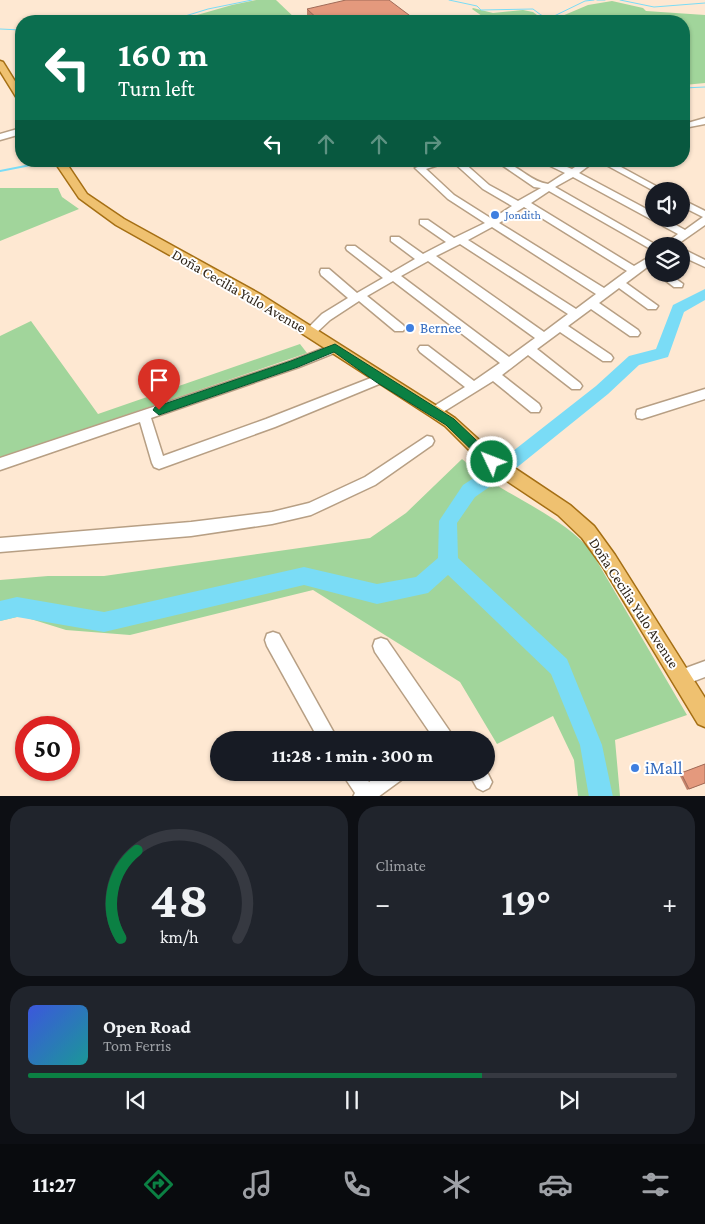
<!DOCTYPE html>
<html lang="en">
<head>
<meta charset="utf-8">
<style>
	:root { --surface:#171b24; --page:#20242c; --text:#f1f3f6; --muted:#9ea1a6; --line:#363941; --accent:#0b8043 }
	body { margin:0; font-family:"Crimson Pro",serif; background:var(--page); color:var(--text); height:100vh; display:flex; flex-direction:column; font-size:19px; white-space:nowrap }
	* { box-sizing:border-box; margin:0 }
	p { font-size:16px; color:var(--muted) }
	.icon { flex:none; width:28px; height:28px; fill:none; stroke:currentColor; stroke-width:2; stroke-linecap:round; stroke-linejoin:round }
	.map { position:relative; height:796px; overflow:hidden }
	.side { display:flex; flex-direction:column; gap:10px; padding:10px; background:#0d0f14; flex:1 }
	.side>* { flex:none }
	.banner { position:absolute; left:15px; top:15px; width:675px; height:152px; border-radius:20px; box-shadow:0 1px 4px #0004; background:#0b6e4f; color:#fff; overflow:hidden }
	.controls { position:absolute; left:645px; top:182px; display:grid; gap:10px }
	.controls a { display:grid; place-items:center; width:45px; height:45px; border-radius:50%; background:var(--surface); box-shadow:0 1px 4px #0004; font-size:25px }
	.speed { position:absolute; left:15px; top:716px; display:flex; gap:10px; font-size:25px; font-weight:700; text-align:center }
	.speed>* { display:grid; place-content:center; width:65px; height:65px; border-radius:50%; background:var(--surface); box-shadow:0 1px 4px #0004; line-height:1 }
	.speed .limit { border:8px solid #d22; background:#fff; color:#111 }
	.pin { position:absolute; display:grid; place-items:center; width:42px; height:42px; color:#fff; margin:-51px -21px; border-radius:50% 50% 50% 0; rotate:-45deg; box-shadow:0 0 5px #0007 }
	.pin .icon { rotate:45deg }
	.me { position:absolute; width:55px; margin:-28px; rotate:313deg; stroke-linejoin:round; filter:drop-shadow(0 0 4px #0008) }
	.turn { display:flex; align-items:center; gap:18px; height:105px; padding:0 20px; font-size:22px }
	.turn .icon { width:65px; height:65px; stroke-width:2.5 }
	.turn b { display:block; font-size:35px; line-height:42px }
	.lanes { display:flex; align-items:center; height:48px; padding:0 20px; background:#0003; justify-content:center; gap:25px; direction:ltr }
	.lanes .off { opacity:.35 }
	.big { font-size:38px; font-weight:700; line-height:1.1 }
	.side .widget { flex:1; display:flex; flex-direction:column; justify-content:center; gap:8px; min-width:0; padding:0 18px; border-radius:20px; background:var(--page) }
	.side .dial { align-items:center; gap:0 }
	.dial svg { height:130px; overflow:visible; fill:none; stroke:var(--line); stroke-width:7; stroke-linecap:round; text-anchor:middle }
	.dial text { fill:var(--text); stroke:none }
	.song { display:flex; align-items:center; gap:15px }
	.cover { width:60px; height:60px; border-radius:8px; background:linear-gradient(135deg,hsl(230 70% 55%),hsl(180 70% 35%)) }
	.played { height:5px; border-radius:2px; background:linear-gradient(90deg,var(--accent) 70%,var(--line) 70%) }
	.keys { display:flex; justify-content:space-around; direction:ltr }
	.heat { display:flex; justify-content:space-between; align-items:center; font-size:28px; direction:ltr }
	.side .tiles { flex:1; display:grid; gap:10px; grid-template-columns:1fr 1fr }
	.widget:last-child { grid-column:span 2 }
	.trip { position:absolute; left:210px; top:731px; width:285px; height:50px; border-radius:25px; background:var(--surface); box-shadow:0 1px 4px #0004; font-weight:700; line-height:50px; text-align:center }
	.dock { display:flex; height:80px; justify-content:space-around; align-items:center; background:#090b0e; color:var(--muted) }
	.dock .icon { width:35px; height:35px }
	.dock .current { color:var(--accent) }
	.dock b { font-size:22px; color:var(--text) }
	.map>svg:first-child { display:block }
	.green { fill:#a1d59b }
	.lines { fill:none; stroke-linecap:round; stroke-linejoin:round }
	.stream-far1 { stroke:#7adcf6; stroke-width:1 }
	.stream { stroke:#7adcf6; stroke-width:2 }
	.river { fill:#7adcf6; fill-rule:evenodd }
	.minor-casing { stroke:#b79f84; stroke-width:3 }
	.major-casing { stroke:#a56f14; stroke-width:3 }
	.minor { fill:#fff; fill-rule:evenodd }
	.major { fill:#efc170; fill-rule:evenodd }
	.wall { fill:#c4846c }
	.building { fill:#e4997d; stroke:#a06b58 }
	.route { fill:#0b8043; stroke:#07532c }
	.shop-dot { fill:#3f7fe0; stroke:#fff; stroke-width:2 }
	.labels { text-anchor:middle; stroke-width:4; stroke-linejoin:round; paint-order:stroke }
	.far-shop-label { font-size:12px; fill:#366cbe; stroke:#fff; text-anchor:start }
	.street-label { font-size:15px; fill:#2f261b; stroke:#fff }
	.shop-label { font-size:15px; fill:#366cbe; stroke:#fff; text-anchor:start }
	.near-shop-label { font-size:18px; fill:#366cbe; stroke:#fff; text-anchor:start }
</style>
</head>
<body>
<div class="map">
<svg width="705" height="797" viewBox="0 0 705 797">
	<rect width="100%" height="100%" fill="#fee8d2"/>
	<g class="green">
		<polygon points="256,0 276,0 298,21 176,21 232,5"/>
		<polygon points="612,1 643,8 646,11 705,15 705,83 684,85 684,21 481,21 482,16 472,9 473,8 493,13 523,10 533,12 541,18 555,19 588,5"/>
		<path d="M77 161H159C133 167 105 166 79 165Z"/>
		<polygon points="0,188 58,188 62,197 79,209 0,241"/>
		<polygon points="31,321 98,414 300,344 307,353 0,458 0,336"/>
		<path d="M462 459C472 467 482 476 493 483 523 502 569 523 591 551L687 715 615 740 620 796H578L574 760 553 716 497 744 460 682 313 590 130 635 66 630 21 616 0 621V580L48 576H104L370 538 406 513Z"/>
	</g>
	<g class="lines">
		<g class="stream-far1">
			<polyline points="449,0 477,6 481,10 533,9 541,15 550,18 585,1 594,0"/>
			<polyline points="597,0 605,0"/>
			<polyline points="620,0 654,7 705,3"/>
			<polyline points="169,21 208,9 252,0"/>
			<polyline points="0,29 21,30"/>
			<polyline points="684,88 705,87"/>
		</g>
		<polyline class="stream" points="0,171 51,161"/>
		<polygon class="river" points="705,289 705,300 684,312 668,357 639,365 608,394 515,469 475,497 457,523 458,558 567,659 602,745 613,797 589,797 580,745 551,674 448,575 428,593 377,604 304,585 104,632 17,617 0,621 0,601 17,597 104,612 304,567 377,584 416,577 438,558 439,521 463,485 503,459 596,386 629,356 656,349 673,305"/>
		<defs>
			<g id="minor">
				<polygon points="705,118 705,124 684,128 684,124"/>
				<polygon points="21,128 21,134 0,140 0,134"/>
				<path d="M435 161H451L426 169 454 195 492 219 512 206 483 189 452 161H462L489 185 518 201 541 188 534 187 496 161C516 161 528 181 548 184L565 173 540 161H552L572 169 584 161H595L579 173 654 213V219H665L685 230 703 217 681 206V199L705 211V225L675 246H663L678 234 573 177 555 187 658 246H654V251L549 191 531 203 634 266 654 254V262L626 283 658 306 656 309H648L619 288 599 303 638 330 640 333 638 336H630L591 309 568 326 611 355 613 358 611 361H603L560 332 537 349 580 383 582 386 580 389H572L528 355 502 375 539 404 541 408 539 412H531L493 381 435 417 431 416 429 412 431 408 465 387 420 352 418 349 420 346H428L474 381 500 363 393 281 367 296 403 325 405 328 403 331H395L359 301 330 320 314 335 310 336 304 332 322 314 348 298 321 275 320 272 321 269H329L357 293 383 278 347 250 346 248 347 246H355L391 273 415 259 391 241V237H399L423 254 446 242 420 224V220H428L454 238 485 223 448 199 415 168ZM524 207 627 271 604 288 499 223ZM492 227 596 294 576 309 468 240ZM460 244 568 314 544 332 436 256ZM428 261 535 338 509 357 401 276Z"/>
				<polygon points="599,161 610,161 665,191 654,191"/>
				<polygon points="681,248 705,260 705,267 681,256"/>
				<polygon points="657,274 669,274 683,284 682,287 674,287"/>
				<polygon points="335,344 339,345 341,348 339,351 299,367 151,418 163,456 266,419 376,376 384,376 386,379 384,382 275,427 159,469 154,467 152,463 140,422 0,470 0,458 291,361"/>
				<polygon points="705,389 705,399 642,419 637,418 636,414 637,410"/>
				<polygon points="427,436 432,437 434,441 432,445 375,485 311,515 272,524 191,536 0,552 0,538 191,522 272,512 309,503 365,477"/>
				<polygon points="273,632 279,634 338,740 319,740 267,646 265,640 267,634"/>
				<polygon points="381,638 387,640 451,733 453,740 435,740 375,652 373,646 375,640"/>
				<polygon points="705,661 705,677 681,686 675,684 673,678 675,672"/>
				<polygon points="486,770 492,782 489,788 483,791 477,788 468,772 486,772"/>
				<polygon points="341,772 362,772 369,782 382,772 407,772 404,778 378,797 353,797 355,793"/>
			</g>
			<g id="major">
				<polygon points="0,61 3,62 21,91 21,101 18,100 0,71"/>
				<polygon points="54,161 65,161 87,194 124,219 260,294 440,408 455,418 498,457 570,505 594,526 615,555 705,698 705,727 698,724 603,567 582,538 558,515 486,467 445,426 430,416 250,300 116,225 79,198"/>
			</g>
		</defs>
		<use href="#minor" class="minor-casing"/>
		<use href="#major" class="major-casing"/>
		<use href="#minor" class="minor"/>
		<use href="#major" class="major"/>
	</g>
	<g class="wall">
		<polygon points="307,9 417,21 314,21 307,16"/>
		<polygon points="705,764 705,783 687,790 679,774"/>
	</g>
	<g class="building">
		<polygon points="346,0 389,0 417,21 320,21 307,9"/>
		<polygon points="705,764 705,783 689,789 681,773"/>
	</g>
	<polygon class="route" points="335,344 454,419 496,459 498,462 496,466 492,467 488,466 446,425 376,382 334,352 298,367 159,415 153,410 155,407 291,361"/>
	<g class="shop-dot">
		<circle cx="495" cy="215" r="5"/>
		<circle cx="410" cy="328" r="5"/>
		<circle cx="635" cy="768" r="5"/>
	</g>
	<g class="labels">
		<g class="far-shop-label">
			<text x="505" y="219">Jondith</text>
		</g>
		<g class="street-label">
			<text transform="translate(239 291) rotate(30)" y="5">Doña Cecilia Yulo Avenue</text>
			<text transform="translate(634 603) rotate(57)" y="5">Doña Cecilia Yulo Avenue</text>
		</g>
		<g class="shop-label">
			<text x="420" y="333">Bernee</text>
		</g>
		<g class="near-shop-label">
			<text x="645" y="774">iMall</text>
		</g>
	</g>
</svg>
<div class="controls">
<a><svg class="icon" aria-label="sound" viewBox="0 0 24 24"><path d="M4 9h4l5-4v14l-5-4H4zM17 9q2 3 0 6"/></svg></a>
<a><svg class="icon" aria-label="layers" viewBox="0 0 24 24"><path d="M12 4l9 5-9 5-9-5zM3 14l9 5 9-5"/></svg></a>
</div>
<div class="speed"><div class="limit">50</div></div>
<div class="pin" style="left:159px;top:410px;background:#d93025"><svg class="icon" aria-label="arrive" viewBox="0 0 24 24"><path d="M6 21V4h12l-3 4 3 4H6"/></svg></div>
<svg class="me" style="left:492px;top:462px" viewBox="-20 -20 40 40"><circle r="17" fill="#0b8043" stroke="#fff" stroke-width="3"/><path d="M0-11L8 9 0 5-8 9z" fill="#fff"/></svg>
<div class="trip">11:28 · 1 min · 300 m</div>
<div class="banner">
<div class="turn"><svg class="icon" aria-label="left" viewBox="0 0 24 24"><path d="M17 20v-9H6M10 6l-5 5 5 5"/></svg><div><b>160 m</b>Turn left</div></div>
<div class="lanes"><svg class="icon" aria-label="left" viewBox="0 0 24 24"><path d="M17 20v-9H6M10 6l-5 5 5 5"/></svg><svg class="icon off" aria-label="ahead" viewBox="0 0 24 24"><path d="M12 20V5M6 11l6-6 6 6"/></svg><svg class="icon off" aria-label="ahead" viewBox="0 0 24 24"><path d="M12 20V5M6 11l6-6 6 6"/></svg><svg class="icon off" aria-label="right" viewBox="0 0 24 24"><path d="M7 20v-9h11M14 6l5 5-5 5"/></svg></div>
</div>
</div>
<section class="side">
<div class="tiles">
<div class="widget dial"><svg viewBox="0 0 100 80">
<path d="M14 69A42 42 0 1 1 86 69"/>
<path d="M14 69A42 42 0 0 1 24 15" stroke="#0b8043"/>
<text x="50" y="56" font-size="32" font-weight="700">48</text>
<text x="50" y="72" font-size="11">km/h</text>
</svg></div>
<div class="widget"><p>Climate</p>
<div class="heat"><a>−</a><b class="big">19°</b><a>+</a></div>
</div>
<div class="widget">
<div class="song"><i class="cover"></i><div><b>Open Road</b><p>Tom Ferris</p></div></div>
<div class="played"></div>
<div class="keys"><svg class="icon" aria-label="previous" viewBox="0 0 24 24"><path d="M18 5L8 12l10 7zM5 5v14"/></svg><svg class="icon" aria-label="pause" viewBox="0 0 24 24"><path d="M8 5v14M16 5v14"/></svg><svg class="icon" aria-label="next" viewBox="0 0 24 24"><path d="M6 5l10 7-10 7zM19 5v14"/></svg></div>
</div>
</div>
</section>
<nav class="dock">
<b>11:27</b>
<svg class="icon current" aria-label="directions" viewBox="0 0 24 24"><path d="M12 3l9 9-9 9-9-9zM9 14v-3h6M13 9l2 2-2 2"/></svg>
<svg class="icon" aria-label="music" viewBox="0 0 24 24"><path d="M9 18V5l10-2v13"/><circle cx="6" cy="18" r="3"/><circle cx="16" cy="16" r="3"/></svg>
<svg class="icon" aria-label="phone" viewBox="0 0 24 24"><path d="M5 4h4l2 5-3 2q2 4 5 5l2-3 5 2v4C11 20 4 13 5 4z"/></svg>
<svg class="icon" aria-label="climate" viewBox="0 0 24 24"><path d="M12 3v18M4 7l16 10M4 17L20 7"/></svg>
<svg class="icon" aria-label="car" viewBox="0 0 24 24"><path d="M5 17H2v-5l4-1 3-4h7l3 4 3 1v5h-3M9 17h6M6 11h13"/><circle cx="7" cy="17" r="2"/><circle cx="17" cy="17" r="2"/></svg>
<svg class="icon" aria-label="filters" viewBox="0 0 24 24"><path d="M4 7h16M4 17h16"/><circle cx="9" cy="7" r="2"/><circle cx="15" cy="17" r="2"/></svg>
</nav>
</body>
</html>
